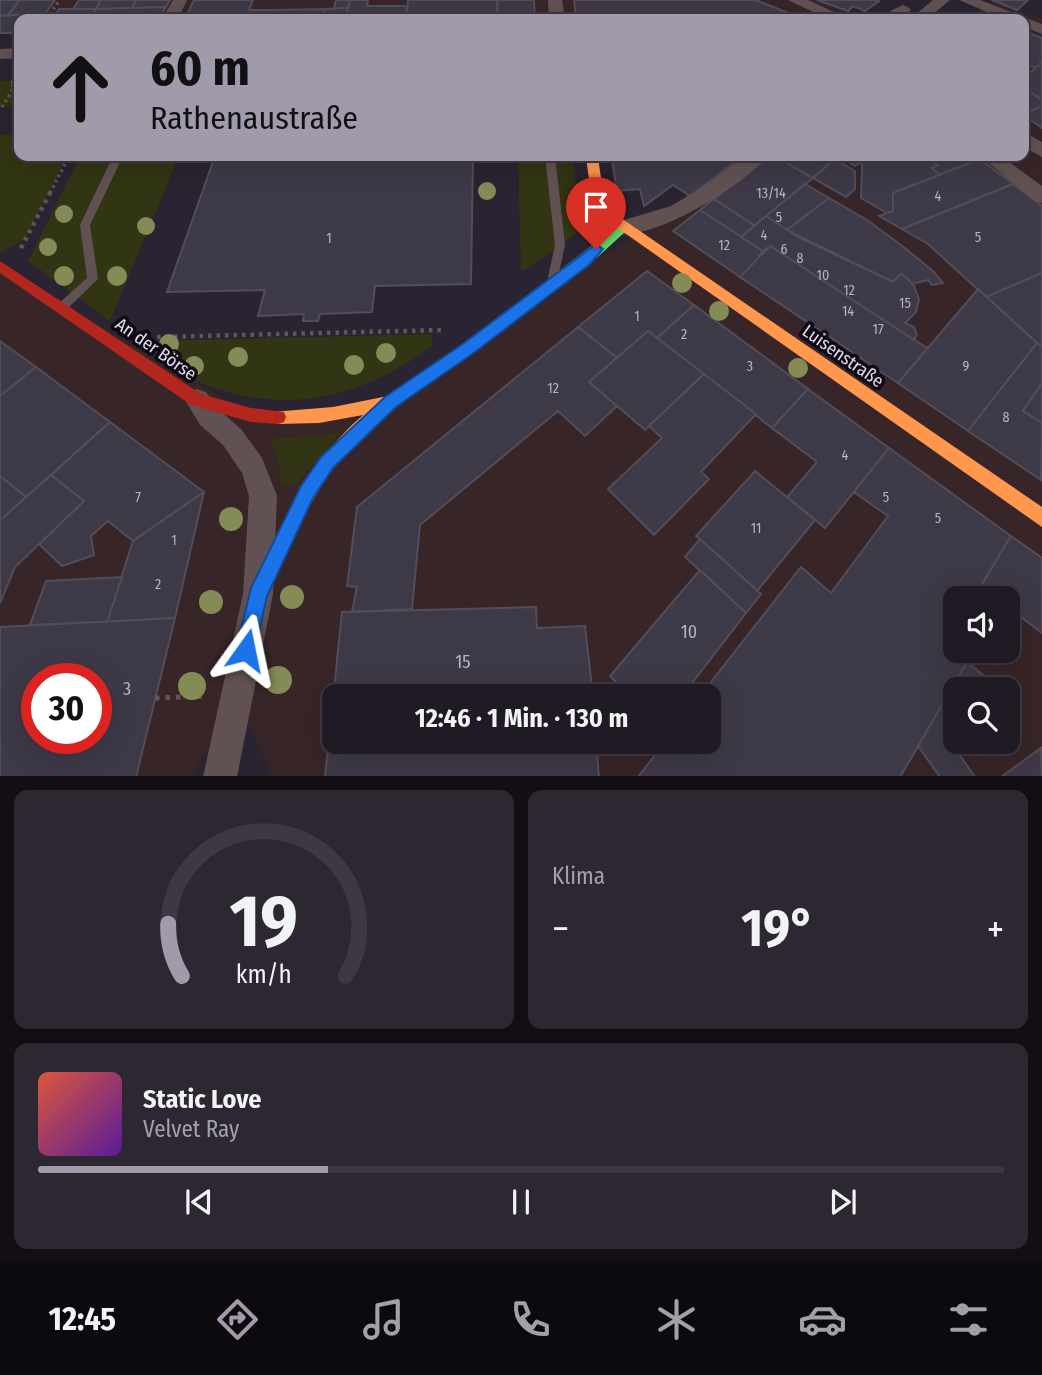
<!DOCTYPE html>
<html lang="de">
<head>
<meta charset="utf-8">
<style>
	:root { --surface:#201a25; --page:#2d2732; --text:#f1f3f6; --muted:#a2a1a7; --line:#3d3842; --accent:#a19aaa }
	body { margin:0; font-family:"Fira Sans Condensed",sans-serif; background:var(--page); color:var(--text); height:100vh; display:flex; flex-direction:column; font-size:26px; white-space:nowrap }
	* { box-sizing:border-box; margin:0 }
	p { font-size:23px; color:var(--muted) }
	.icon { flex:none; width:38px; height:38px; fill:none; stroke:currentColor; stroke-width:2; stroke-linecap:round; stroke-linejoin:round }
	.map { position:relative; height:776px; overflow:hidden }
	.side { display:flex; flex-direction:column; gap:14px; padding:14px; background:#120e14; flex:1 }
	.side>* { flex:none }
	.banner { position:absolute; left:14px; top:14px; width:1015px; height:147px; border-radius:14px; box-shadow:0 7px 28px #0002,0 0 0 2px var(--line); background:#a19aaa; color:#111; overflow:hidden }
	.buttons { position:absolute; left:943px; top:586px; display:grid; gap:14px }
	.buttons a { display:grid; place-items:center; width:77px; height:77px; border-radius:14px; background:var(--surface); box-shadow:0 7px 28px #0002,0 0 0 2px var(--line); font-size:35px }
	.speed { position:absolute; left:21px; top:663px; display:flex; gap:14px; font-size:35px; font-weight:700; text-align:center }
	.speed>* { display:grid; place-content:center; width:91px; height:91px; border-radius:50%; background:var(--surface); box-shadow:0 7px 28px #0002,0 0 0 2px var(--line); line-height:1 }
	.speed .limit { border:10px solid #d22; background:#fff; color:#111 }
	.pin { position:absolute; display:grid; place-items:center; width:60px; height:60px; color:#fff; margin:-72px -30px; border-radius:50% 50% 50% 0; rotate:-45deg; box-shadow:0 0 7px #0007 }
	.pin .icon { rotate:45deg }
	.me { position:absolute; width:77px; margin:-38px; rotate:12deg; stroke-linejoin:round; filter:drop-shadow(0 0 5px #0008) }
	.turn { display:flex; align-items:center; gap:24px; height:147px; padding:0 21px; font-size:32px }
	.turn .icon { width:91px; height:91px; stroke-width:2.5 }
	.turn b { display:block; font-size:49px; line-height:60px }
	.big { font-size:52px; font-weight:700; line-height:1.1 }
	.side .widget { flex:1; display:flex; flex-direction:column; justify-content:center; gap:10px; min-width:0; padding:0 24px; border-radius:14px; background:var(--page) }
	.side .dial { align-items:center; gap:0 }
	.dial svg { height:182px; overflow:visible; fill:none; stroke:var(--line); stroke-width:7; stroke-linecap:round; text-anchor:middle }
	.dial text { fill:var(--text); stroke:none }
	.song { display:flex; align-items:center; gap:21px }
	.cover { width:84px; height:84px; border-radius:10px; background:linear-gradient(135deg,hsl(10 70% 55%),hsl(270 70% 35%)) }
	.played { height:7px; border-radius:4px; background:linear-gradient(90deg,var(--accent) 30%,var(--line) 30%) }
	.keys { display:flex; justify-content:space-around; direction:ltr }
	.heat { display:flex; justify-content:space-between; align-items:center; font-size:38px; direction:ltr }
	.side .tiles { flex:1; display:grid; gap:14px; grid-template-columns:1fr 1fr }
	.widget:last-child { grid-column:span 2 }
	.trip { position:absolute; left:322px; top:684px; width:399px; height:70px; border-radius:14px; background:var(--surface); box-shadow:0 7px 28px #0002,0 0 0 2px var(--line); font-weight:700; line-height:70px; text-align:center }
	.menu { display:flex; height:112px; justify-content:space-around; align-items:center; background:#0d0a0f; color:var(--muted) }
	.menu .icon { width:49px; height:49px }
	.menu .selected { color:var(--accent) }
	.menu b { font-size:32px; color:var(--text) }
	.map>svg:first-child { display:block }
	.commercial { fill:#372527; fill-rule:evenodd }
	.green { fill:#323513 }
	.building { fill:#3e3947; stroke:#514d5a; stroke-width:2; fill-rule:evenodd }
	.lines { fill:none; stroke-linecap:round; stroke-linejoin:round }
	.path-far2 { stroke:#605558; stroke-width:3.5; stroke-dasharray:2.5 3.5; stroke-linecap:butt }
	.path-far1 { stroke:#605558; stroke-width:4.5; stroke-dasharray:3.5 5; stroke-linecap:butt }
	.path { stroke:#605558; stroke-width:5; stroke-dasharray:4.5 6; stroke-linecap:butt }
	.lane { fill:#615152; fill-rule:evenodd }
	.street { fill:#615152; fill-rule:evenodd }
	.fast { fill:#63d668; fill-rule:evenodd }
	.slow { fill:#ff974d; fill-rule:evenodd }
	.jam { fill:#b3261e; fill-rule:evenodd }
	.tree { fill:#858b57 }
	.route { fill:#1a73e8; stroke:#114b97; stroke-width:2 }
	.labels { text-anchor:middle; stroke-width:7; stroke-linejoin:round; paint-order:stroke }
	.number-label { font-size:14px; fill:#b8b2c2 }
	.street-label { font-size:18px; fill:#e1daeb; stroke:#0f0a16 }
	.near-number-label { font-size:18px; fill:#b8b2c2 }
</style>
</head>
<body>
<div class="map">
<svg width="1042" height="777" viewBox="0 0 1042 777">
	<rect width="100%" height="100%" fill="#2a2331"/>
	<g class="commercial">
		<polygon points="0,0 881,0 865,11 852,6 839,19 19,19 19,33 0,35"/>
		<path d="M990 0H1028L1018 10 1042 19V776H272L236 696 192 776H0V266L251 415 390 402 543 290 698 202 690 196 743 156H1024V19H969ZM956 598H1008V651H956ZM37 679H96V738H37ZM956 690H1008V742H956ZM334 696H709V742H334Z"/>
	</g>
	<g class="green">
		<polygon points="0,81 19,81 19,106 0,107"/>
		<polygon points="19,134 19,156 67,156 25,239 0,253 0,135"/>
		<polygon points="80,156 179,156 110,321 28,261"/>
		<polygon points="518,156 573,156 580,230 527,269 521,270"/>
		<path d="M432 334V346C362 398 287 416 203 384 184 376 166 360 149 349L151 341Z"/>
		<polygon points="341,432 295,485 281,485 278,459 270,439 319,436"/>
	</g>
	<g class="building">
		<polygon points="0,0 20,0 8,15 0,16"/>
		<polygon points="20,0 55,0 45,14 8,15"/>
		<polygon points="79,0 101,0 96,9 73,9"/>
		<polygon points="101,0 136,0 132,8 96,9"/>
		<polygon points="136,0 170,0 166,7 132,8"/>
		<polygon points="194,0 253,0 249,10 270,10 267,19 185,19"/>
		<polygon points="336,0 350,0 348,8 334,9"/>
		<polygon points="350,0 368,0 367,6 408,6 406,19 345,19"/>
		<polygon points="408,0 497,0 498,19 406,19"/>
		<polygon points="497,0 534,0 535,19 498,19"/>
		<polygon points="574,0 756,0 803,19 576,19"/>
		<polygon points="817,0 876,0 879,1 865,11 853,6 848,11"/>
		<polygon points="992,0 1028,0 1017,10"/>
		<polygon points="166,7 159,19 89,19 96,9"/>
		<polygon points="348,8 345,19 323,19 325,9"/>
		<polygon points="59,9 96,9 89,19 52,19"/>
		<polygon points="325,9 323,19 267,19 270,10"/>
		<polygon points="45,14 42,19 19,19 19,33 0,33 0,16"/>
		<polygon points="1025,31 1042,38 1042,62 1036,68 1024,63"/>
		<polygon points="1042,62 1042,100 1024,88 1024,78"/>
		<polygon points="1024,88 1042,100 1042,106 1024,113"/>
		<polygon points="1042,106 1042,128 1024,115"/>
		<polygon points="215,156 473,156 471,284 375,286 372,312 320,314 318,321 303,321 304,314 258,316 265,290 167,292"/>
		<polygon points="634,156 743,156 690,196 673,185 644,206 640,189 617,191 612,159 635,159"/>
		<polygon points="770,156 775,156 813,178 755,226 714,199"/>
		<polygon points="775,156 832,156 836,158 813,178"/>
		<polygon points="838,156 927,156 938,165 932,168 940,175 893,193 893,211 887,213 861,198 862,164 859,163 855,166"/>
		<polygon points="927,156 976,156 980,159 940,175 932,168 938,165"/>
		<polygon points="835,159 855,171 855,189 846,197 813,178"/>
		<polygon points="980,159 1013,184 902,229 879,216 893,211 893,193"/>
		<polygon points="805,184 829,198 787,230 766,216"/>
		<polygon points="1013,184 1042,206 1042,273 986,297 928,244 902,229"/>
		<polygon points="829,198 867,220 901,245 933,271 943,283 932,285 928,280 912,284 901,274 893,282 787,230"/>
		<polygon points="714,199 726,207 755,226 741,237 700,210"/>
		<polygon points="700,210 763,251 759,256 761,258 740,277 673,231"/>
		<polygon points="766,216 798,237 893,282 901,274 907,278 914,286 919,299 916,312 905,323 914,327 917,335 914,340 770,246 763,251 741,237"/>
		<polygon points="770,246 914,340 928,348 898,383 740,277"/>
		<polygon points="647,271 694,305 657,338 648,331 617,358 578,327"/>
		<polygon points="1042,273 1042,347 986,297"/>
		<polygon points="978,289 1037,343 968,431 898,383"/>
		<polygon points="694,305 808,389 772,428 657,338"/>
		<polygon points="578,327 617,358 589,382 617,406 585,436 558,411 420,525 412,609 352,612 357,587 347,586 357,507"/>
		<polygon points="648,331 704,374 645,430 589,382"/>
		<polygon points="0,341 36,367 0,396"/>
		<polygon points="1037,343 1042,347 1042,383 1023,411 1042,423 1041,480 968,431"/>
		<polygon points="36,367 110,422 26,497 0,476 0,396"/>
		<polygon points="704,374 756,414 701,472 709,479 654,535 608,489 662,438 649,426"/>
		<polygon points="1042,383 1042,423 1023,411"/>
		<polygon points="808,389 889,448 825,528 787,497 817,462 772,428"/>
		<polygon points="110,422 204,492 133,541 108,521 91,536 94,555 62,566 39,544 84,501 51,475"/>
		<polygon points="889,448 1011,536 981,586 997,598 956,598 956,651 974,651 900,777 638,777 665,742 709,742 709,696 700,696 801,567 831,593 888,516 854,492"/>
		<polygon points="755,471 815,520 757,591 696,536"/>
		<polygon points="51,475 84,501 15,567 0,603 0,520"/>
		<polygon points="0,476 26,497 0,520"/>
		<polygon points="204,492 175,618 107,622 133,541"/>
		<polygon points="1011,536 1042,558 1042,633 1008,607 1008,598 997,598 981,586"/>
		<polygon points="700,539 761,594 746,613 685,557"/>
		<polygon points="700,570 746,613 682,696 629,696 610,676"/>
		<polygon points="122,577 107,622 30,625 46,581"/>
		<polygon points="536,607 537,628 585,626 593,696 334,696 334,742 596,742 599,777 325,777 342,612"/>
		<path d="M175 618 136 777H0V627ZM37 679H96V738H37Z"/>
		<polygon points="967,662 989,680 983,690 956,690 956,737 952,744 975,777 940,777 918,746"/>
		<polygon points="1041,748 1042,777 1001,777"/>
	</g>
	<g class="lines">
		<g class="path-far2">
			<polyline points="46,19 60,0"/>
			<polyline points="13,81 10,85 18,85"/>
			<polyline points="2,107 16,85"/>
			<polyline points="50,193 69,156"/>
		</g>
		<g class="path-far1">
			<polyline points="21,248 51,191"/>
			<polyline points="157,337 443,330"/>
		</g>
		<polyline class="path" points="155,698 207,696"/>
		<g class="lane">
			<polygon points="113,156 123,156 90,225 98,279 66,310 58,310 56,307 58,304 87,278 80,225"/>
			<polygon points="545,156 555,156 565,245 558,277 553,281 548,277 555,245"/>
		</g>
		<g class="street">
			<polygon points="173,0 187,0 178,19 162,19"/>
			<polygon points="548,0 562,0 565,19 549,19"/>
			<polygon points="788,0 808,0 849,19 828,19"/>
			<polygon points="933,0 950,0 927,19 910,19"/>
			<polygon points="959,0 980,0 1042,24 1042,34 1024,27 1024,19 1003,19"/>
			<polygon points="903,5 908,7 911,10 908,13 898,16 890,11"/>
			<polygon points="19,48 19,58 0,59 0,49"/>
			<polygon points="1024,132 1042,142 1042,157 1024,147"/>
			<path d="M745 156H766C747 185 648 244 614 233L611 228 614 223 671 206 703 187Z"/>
			<polygon points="980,156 1001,156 1042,186 1042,203 1035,201"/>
			<polygon points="197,389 206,392 218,409 241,429 262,458 277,496 273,594 237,777 203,777 243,594 249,496 242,473 223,445 200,425 185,400 188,392"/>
		</g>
		<polygon class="fast" points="621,223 626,225 626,231 589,265 477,350 467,350 464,346 467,342"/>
		<g class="slow">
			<path d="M586 156H598C601 180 603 200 621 218L1042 507V527L612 224C592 205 589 183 586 156Z"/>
			<path d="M472 340 477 342 480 346 477 350C433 382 384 411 347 452 309 495 289 549 265 601L258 603 251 601 249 594 251 587C282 524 308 462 363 415L319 423 278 424 272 422 270 417 272 412 333 407 388 396Z"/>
		</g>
		<polygon class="jam" points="0,261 201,394 251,408 284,412 286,417 284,422 278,424 251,422 191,405 0,273"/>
	</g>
	<g class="tree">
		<circle cx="487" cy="191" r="9"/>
		<circle cx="64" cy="214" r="9"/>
		<circle cx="146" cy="226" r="9"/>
		<circle cx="48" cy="247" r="9"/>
		<circle cx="64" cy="276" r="10"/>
		<circle cx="117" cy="276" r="10"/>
		<circle cx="682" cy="283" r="10"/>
		<circle cx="719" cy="311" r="10"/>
		<circle cx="169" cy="344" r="10"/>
		<circle cx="386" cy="353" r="10"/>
		<circle cx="238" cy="357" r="10"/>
		<circle cx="354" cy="365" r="10"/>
		<circle cx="194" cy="366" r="10"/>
		<circle cx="798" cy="368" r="10"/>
		<circle cx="231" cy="519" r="12"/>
		<circle cx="292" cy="597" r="12"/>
		<circle cx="211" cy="602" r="12"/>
		<circle cx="278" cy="680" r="14"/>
		<circle cx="192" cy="686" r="14"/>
	</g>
	<polygon class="route" points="596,244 603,249 589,265 475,352 396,407 333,468 313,498 267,596 253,657 246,660 239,657 236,650 251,588 301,486 321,457 385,397 464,343"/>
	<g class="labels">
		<g class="number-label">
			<text x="771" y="198">13/14</text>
			<text x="938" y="201">4</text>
			<text x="779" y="222">5</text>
			<text x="764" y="240">4</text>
			<text x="978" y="242">5</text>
			<text x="329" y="243">1</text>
			<text x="724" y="250">12</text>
			<text x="784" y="254">6</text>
			<text x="800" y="263">8</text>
			<text x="823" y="280">10</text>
			<text x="849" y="295">12</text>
			<text x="905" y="308">15</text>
			<text x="848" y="316">14</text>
			<text x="637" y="321">1</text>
			<text x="878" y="334">17</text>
			<text x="684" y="339">2</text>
			<text x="750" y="371">3</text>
			<text x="966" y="371">9</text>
			<text x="553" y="393">12</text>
			<text x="1006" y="422">8</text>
			<text x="845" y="460">4</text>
			<text x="138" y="502">7</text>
			<text x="886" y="502">5</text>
			<text x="938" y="523">5</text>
			<text x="756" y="533">11</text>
			<text x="174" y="545">1</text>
			<text x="158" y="589">2</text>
		</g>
		<g class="street-label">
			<text transform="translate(156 349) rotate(35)" y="6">An der Börse</text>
			<text transform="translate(843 356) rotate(35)" y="6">Luisenstraße</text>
		</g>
		<g class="near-number-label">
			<text x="689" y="638">10</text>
			<text x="463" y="668">15</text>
			<text x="127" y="695">3</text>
		</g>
	</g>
</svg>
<div class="buttons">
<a><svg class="icon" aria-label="sound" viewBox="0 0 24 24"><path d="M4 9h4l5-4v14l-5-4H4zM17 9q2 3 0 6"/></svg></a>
<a><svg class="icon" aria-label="search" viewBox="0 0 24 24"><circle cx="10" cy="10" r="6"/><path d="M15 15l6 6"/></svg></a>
</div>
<div class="speed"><div class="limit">30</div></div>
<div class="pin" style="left:596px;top:249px;background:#d93025"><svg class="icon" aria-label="arrive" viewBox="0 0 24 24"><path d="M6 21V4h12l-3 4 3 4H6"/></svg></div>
<svg class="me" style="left:246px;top:650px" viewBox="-20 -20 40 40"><path d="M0-17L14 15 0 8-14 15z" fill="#1a73e8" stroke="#fff" stroke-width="4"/></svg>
<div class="trip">12:46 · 1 Min. · 130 m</div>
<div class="banner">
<div class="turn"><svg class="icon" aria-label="ahead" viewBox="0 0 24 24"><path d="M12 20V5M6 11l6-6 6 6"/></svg><div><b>60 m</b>Rathenaustraße</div></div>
</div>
</div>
<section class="side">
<div class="tiles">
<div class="widget dial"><svg viewBox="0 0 100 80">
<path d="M14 69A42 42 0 1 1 86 69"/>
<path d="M14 69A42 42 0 0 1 8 46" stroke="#a19aaa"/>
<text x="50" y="56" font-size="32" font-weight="700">19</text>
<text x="50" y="72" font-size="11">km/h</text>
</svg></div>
<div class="widget"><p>Klima</p>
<div class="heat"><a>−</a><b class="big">19°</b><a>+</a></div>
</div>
<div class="widget">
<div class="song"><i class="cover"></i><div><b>Static Love</b><p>Velvet Ray</p></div></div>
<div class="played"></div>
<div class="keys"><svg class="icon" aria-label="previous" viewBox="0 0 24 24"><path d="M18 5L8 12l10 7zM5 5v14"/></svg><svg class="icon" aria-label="pause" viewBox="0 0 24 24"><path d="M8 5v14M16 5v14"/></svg><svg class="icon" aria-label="next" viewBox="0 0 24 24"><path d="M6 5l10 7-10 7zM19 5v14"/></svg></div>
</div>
</div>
</section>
<nav class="menu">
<b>12:45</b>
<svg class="icon selected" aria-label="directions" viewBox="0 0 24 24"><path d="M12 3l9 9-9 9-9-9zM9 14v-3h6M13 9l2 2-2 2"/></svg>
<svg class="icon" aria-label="music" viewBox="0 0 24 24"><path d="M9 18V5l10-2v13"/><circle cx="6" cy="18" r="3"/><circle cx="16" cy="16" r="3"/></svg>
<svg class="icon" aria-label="phone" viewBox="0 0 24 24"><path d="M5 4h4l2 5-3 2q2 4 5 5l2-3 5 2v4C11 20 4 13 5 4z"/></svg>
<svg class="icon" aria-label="climate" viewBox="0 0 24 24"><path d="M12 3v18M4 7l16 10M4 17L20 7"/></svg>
<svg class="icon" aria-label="car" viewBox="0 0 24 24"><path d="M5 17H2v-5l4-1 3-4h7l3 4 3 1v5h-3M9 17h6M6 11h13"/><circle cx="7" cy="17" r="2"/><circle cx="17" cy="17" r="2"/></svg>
<svg class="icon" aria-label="filters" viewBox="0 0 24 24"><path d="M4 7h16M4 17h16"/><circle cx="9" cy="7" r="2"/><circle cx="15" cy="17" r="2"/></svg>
</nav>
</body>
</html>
